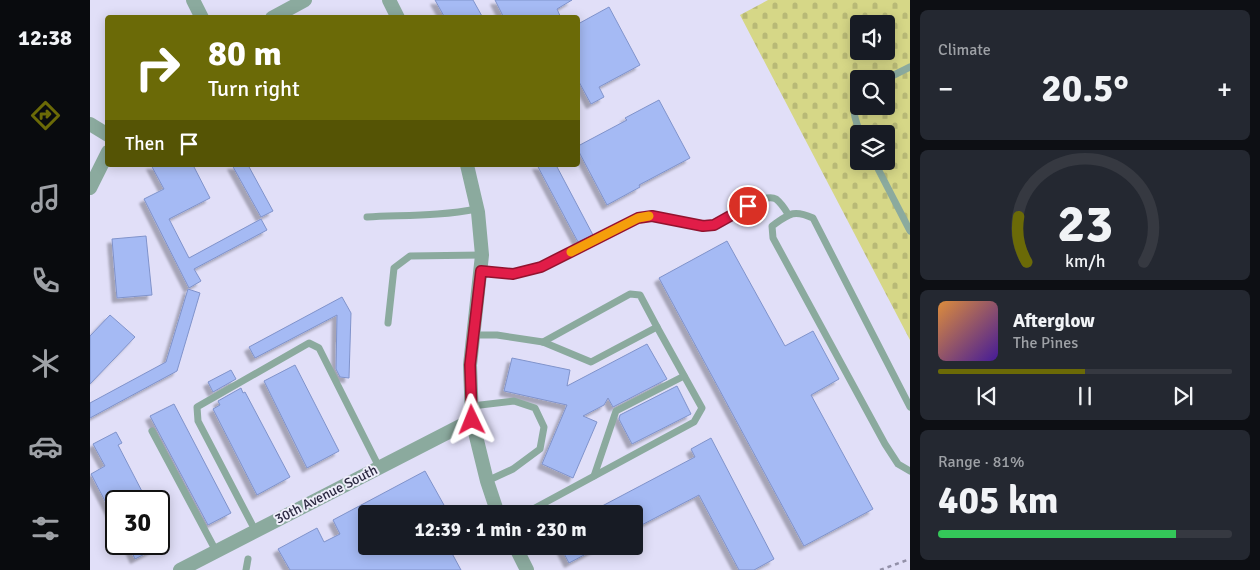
<!DOCTYPE html>
<html lang="en">
<head>
<meta charset="utf-8">
<style>
	:root { --surface:#171b24; --page:#242831; --text:#f1f3f6; --muted:#9ea1a6; --line:#363941; --accent:#6b6a07 }
	body { margin:0; font-family:Signika,sans-serif; background:var(--page); color:var(--text); height:100vh; display:flex; flex-direction:column; font-size:19px; white-space:nowrap }
	* { box-sizing:border-box; margin:0 }
	p { font-size:16px; color:var(--muted) }
	.icon { flex:none; width:28px; height:28px; fill:none; stroke:currentColor; stroke-width:2; stroke-linecap:round; stroke-linejoin:round }
	.map { position:relative; flex:1; overflow:hidden }
	.details { display:flex; flex-direction:column; gap:10px; padding:10px; background:#0d0f14; width:350px }
	.details>* { flex:none }
	.banner { position:absolute; left:15px; top:15px; width:475px; height:152px; border-radius:5px; box-shadow:0 2px 12px #0003; background:#6b6a07; color:#fff; overflow:hidden }
	.buttons { position:absolute; left:760px; top:15px; display:grid; gap:10px }
	.buttons a { display:grid; place-items:center; width:45px; height:45px; border-radius:5px; background:var(--surface); box-shadow:0 2px 12px #0003; font-size:25px }
	.speed { position:absolute; left:15px; top:490px; display:flex; gap:10px; font-size:25px; font-weight:700; text-align:center }
	.speed>* { display:grid; place-content:center; width:65px; height:65px; border-radius:50%; background:var(--surface); box-shadow:0 2px 12px #0003; line-height:1 }
	.speed .limit { border:2px solid #111; border-radius:8px; background:#fff; color:#111 }
	.pin { position:absolute; display:grid; place-items:center; width:42px; height:42px; color:#fff; margin:-21px; border:2px solid #fff; border-radius:50%; box-shadow:0 1px 5px #0007 }
	.me { position:absolute; width:55px; margin:-28px; rotate:358deg; stroke-linejoin:round; filter:drop-shadow(0 0 4px #0008) }
	.turn { display:flex; align-items:center; gap:18px; height:105px; padding:0 20px; font-size:22px }
	.turn .icon { width:65px; height:65px; stroke-width:2.5 }
	.turn b { display:block; font-size:35px; line-height:42px }
	.then { display:flex; align-items:center; height:48px; padding:0 20px; background:#0003; gap:10px; font-size:19px }
	.big { font-size:38px; font-weight:700; line-height:1.1 }
	.details .card { flex:1; display:flex; flex-direction:column; justify-content:center; gap:8px; min-width:0; padding:0 18px; border-radius:8px; background:var(--page) }
	.details .dial { align-items:center; gap:0 }
	.dial svg { height:130px; overflow:visible; fill:none; stroke:var(--line); stroke-width:7; stroke-linecap:round; text-anchor:middle }
	.dial text { fill:var(--text); stroke:none }
	.song { display:flex; align-items:center; gap:15px }
	.cover { width:60px; height:60px; border-radius:8px; background:linear-gradient(135deg,hsl(30 70% 55%),hsl(260 70% 35%)) }
	.played { height:5px; border-radius:2px; background:linear-gradient(90deg,var(--accent) 50%,var(--line) 50%) }
	.keys { display:flex; justify-content:space-around; direction:ltr }
	.heat { display:flex; justify-content:space-between; align-items:center; font-size:28px; direction:ltr }
	.charge { height:8px; border-radius:4px; background:linear-gradient(90deg,#34c759 81%,var(--line) 0) }
	.trip { position:absolute; left:268px; top:505px; width:285px; height:50px; border-radius:5px; background:var(--surface); box-shadow:0 2px 12px #0003; font-weight:700; line-height:50px; text-align:center }
	main { display:flex; flex:1; min-height:0 }
	.tab-bar { display:flex; flex-direction:column; width:90px; justify-content:space-around; align-items:center; background:#090b0e; color:var(--muted) }
	.tab-bar .icon { width:35px; height:35px }
	.tab-bar .selected { color:var(--accent) }
	.tab-bar b { font-size:22px; color:var(--text) }
	.map>svg:first-child { display:block }
	.cemetery { fill:url(#cemetery-stones); fill-rule:evenodd }
	.building { fill:#a5baf4; stroke:#8093cb; filter:url(#shadow) }
	.lines { fill:none; stroke-linecap:round; stroke-linejoin:round }
	.path { stroke:#9290a8; stroke-width:2.5; stroke-dasharray:4 4; stroke-linecap:butt }
	.lane { stroke:#8baa9e; stroke-width:7 }
	.street { stroke:#8baa9e; stroke-width:14 }
	.route-casing { stroke:#92132f; stroke-width:12 }
	.route { stroke:#e11d48; stroke-width:9 }
	.slow { stroke:#f59e0b; stroke-width:9 }
	.labels { text-anchor:middle; stroke-width:4; stroke-linejoin:round; paint-order:stroke }
	.street-label { font-size:14px; fill:#2d2a42; stroke:#eeedfa }
</style>
</head>
<body>
<main>
<nav class="tab-bar">
<b>12:38</b>
<svg class="icon selected" aria-label="directions" viewBox="0 0 24 24"><path d="M12 3l9 9-9 9-9-9zM9 14v-3h6M13 9l2 2-2 2"/></svg>
<svg class="icon" aria-label="music" viewBox="0 0 24 24"><path d="M9 18V5l10-2v13"/><circle cx="6" cy="18" r="3"/><circle cx="16" cy="16" r="3"/></svg>
<svg class="icon" aria-label="phone" viewBox="0 0 24 24"><path d="M5 4h4l2 5-3 2q2 4 5 5l2-3 5 2v4C11 20 4 13 5 4z"/></svg>
<svg class="icon" aria-label="climate" viewBox="0 0 24 24"><path d="M12 3v18M4 7l16 10M4 17L20 7"/></svg>
<svg class="icon" aria-label="car" viewBox="0 0 24 24"><path d="M5 17H2v-5l4-1 3-4h7l3 4 3 1v5h-3M9 17h6M6 11h13"/><circle cx="7" cy="17" r="2"/><circle cx="17" cy="17" r="2"/></svg>
<svg class="icon" aria-label="filters" viewBox="0 0 24 24"><path d="M4 7h16M4 17h16"/><circle cx="9" cy="7" r="2"/><circle cx="15" cy="17" r="2"/></svg>
</nav>
<div class="map">
<svg width="820" height="570" viewBox="0 0 820 570">
	<defs>
		<pattern id="cemetery-stones" width="16" height="16" patternUnits="userSpaceOnUse" patternTransform="scale(1.25)"><rect width="16" height="16" fill="#d6d787"/><path d="M2 7V4a2 2 0 0 1 4 0v3zM10 15v-3a2 2 0 0 1 4 0v3z" fill="#b8b976"/></pattern>
		<filter id="shadow"><feDropShadow dx="-4.5" dy="4.5" stdDeviation="1" flood-color="#0004"/></filter>
	</defs>
	<rect width="100%" height="100%" fill="#e1dff8"/>
	<path class="cemetery" d="M678 0H820V340L650 15ZM769 24H796V51H769ZM769 79H796V106H769ZM769 134H796V161H769Z"/>
	<g class="building">
		<polygon points="345,0 383,0 393,18 355,18"/>
		<polygon points="405,0 482,0 467,9 471,18 414,18"/>
		<polygon points="519,7 550,65 509,87 514,97 501,104 488,80 488,24"/>
		<polygon points="569,100 600,158 549,185 550,187 517,205 488,150 488,146 537,120 535,118"/>
		<polygon points="61,165 103,165 120,198 79,219 99,258 171,219 177,230 104,269 111,281 99,288 54,199 74,189"/>
		<polygon points="142,165 158,165 183,211 171,217"/>
		<polygon points="447,165 466,165 503,235 488,242"/>
		<polygon points="56,236 62,295 27,298 22,239"/>
		<polygon points="637,241 695,346 723,331 749,379 721,395 783,509 714,546 569,278"/>
		<polygon points="98,289 110,293 87,371 0,418 0,403 76,362"/>
		<polygon points="252,297 261,313 259,378 250,377 246,369 247,315 165,358 159,347"/>
		<polygon points="20,315 45,337 0,384 0,336"/>
		<polygon points="557,344 577,379 523,407 518,398 514,405 493,416 507,422 483,478 452,464 477,405 414,391 422,358 480,370 477,386"/>
		<polygon points="205,365 249,451 217,468 174,381"/>
		<polygon points="141,370 146,379 123,392 118,382"/>
		<polygon points="587,386 601,414 542,444 529,419 530,415"/>
		<polygon points="151,388 153,393 155,392 200,477 167,495 123,409 130,405 128,401"/>
		<polygon points="84,404 141,513 118,525 60,416"/>
		<polygon points="26,432 32,443 28,445 57,501 26,501 26,522 1,474 15,466 3,444"/>
		<polygon points="621,438 684,559 664,570 649,570 609,495 544,529 544,514 497,514 605,457 601,449"/>
		<polygon points="335,471 359,514 276,514 276,546 358,546 371,570 200,570 188,549 227,528 234,542 250,534 243,520"/>
		<polygon points="38,544 74,544 45,559"/>
		<polygon points="470,546 511,546 479,563"/>
	</g>
	<g class="lines">
		<polyline class="path" points="790,570 820,559"/>
		<g class="lane">
			<polyline points="796,79 820,67"/>
			<path d="M769 95C760 108 765 120 771 134"/>
			<polyline points="784,161 820,231"/>
			<path d="M277 217C314 215 351 216 387 209"/>
			<path d="M391 271 423 274 451 267 549 218C553 217 559 215 564 216 583 219 604 231 624 225 639 221 672 191 686 199 691 203 695 209 698 214"/>
			<polyline points="298,323 304,268 320,256 392,255"/>
			<polyline points="384,335 407,335 453,342 501,362 567,327 612,408 604,422 434,514"/>
			<polyline points="453,342 540,294 550,295 567,327"/>
			<polyline points="382,406 424,401 445,408 454,427 450,449 423,469 397,481"/>
			<path d="M820 407 723 218C703 209 699 214 682 226L683 238 795 444 808 464 820 471"/>
			<polyline points="62,431 126,551"/>
			<polyline points="504,476 526,411 594,376"/>
			<polyline points="165,530 108,421 107,407 219,343 229,348 289,467"/>
			<polyline points="156,570 158,559"/>
		</g>
		<g class="street">
			<polyline points="103,0 112,18"/>
			<polyline points="299,0 308,18"/>
			<polyline points="182,18 215,0"/>
			<polyline points="0,124 18,135"/>
			<polyline points="377,165 388,212 392,255 380,365 382,420 397,481 408,514"/>
			<polyline points="0,188 18,152"/>
			<polyline points="425,546 437,570"/>
			<polyline points="90,570 382,420"/>
		</g>
	</g>
	<g class="lines">
		<defs>
			<polyline id="route" points="382,420 380,365 391,271 423,274 451,267 548,218 562,216 613,226 624,225 658,206"/>
		</defs>
		<use href="#route" class="route-casing"/>
		<use href="#route" class="route"/>
		<polyline class="slow" points="481,252 548,218 559,216"/>
	</g>
	<g class="labels">
		<g class="street-label">
			<text transform="translate(236 494) rotate(-27)" y="5">30th Avenue South</text>
		</g>
	</g>
</svg>
<div class="buttons">
<a><svg class="icon" aria-label="sound" viewBox="0 0 24 24"><path d="M4 9h4l5-4v14l-5-4H4zM17 9q2 3 0 6"/></svg></a>
<a><svg class="icon" aria-label="search" viewBox="0 0 24 24"><circle cx="10" cy="10" r="6"/><path d="M15 15l6 6"/></svg></a>
<a><svg class="icon" aria-label="layers" viewBox="0 0 24 24"><path d="M12 4l9 5-9 5-9-5zM3 14l9 5 9-5"/></svg></a>
</div>
<div class="speed"><div class="limit">30</div></div>
<div class="pin" style="left:658px;top:206px;background:#d93025"><svg class="icon" aria-label="arrive" viewBox="0 0 24 24"><path d="M6 21V4h12l-3 4 3 4H6"/></svg></div>
<svg class="me" style="left:382px;top:420px" viewBox="-20 -20 40 40"><path d="M0-17L14 15 0 8-14 15z" fill="#e11d48" stroke="#fff" stroke-width="4"/></svg>
<div class="trip">12:39 · 1 min · 230 m</div>
<div class="banner">
<div class="turn"><svg class="icon" aria-label="right" viewBox="0 0 24 24"><path d="M7 20v-9h11M14 6l5 5-5 5"/></svg><div><b>80 m</b>Turn right</div></div>
<div class="then">Then<svg class="icon" aria-label="arrive" viewBox="0 0 24 24"><path d="M6 21V4h12l-3 4 3 4H6"/></svg></div>
</div>
</div>
<section class="details">
<div class="card"><p>Climate</p>
<div class="heat"><a>−</a><b class="big">20.5°</b><a>+</a></div>
</div>
<div class="card dial"><svg viewBox="0 0 100 80">
<path d="M14 69A42 42 0 1 1 86 69"/>
<path d="M14 69A42 42 0 0 1 9 41" stroke="#6b6a07"/>
<text x="50" y="56" font-size="32" font-weight="700">23</text>
<text x="50" y="72" font-size="11">km/h</text>
</svg></div>
<div class="card">
<div class="song"><i class="cover"></i><div><b>Afterglow</b><p>The Pines</p></div></div>
<div class="played"></div>
<div class="keys"><svg class="icon" aria-label="previous" viewBox="0 0 24 24"><path d="M18 5L8 12l10 7zM5 5v14"/></svg><svg class="icon" aria-label="pause" viewBox="0 0 24 24"><path d="M8 5v14M16 5v14"/></svg><svg class="icon" aria-label="next" viewBox="0 0 24 24"><path d="M6 5l10 7-10 7zM19 5v14"/></svg></div>
</div>
<div class="card"><p>Range · 81%</p><b class="big">405 km</b><div class="charge"></div></div>
</section>
</main>
</body>
</html>
